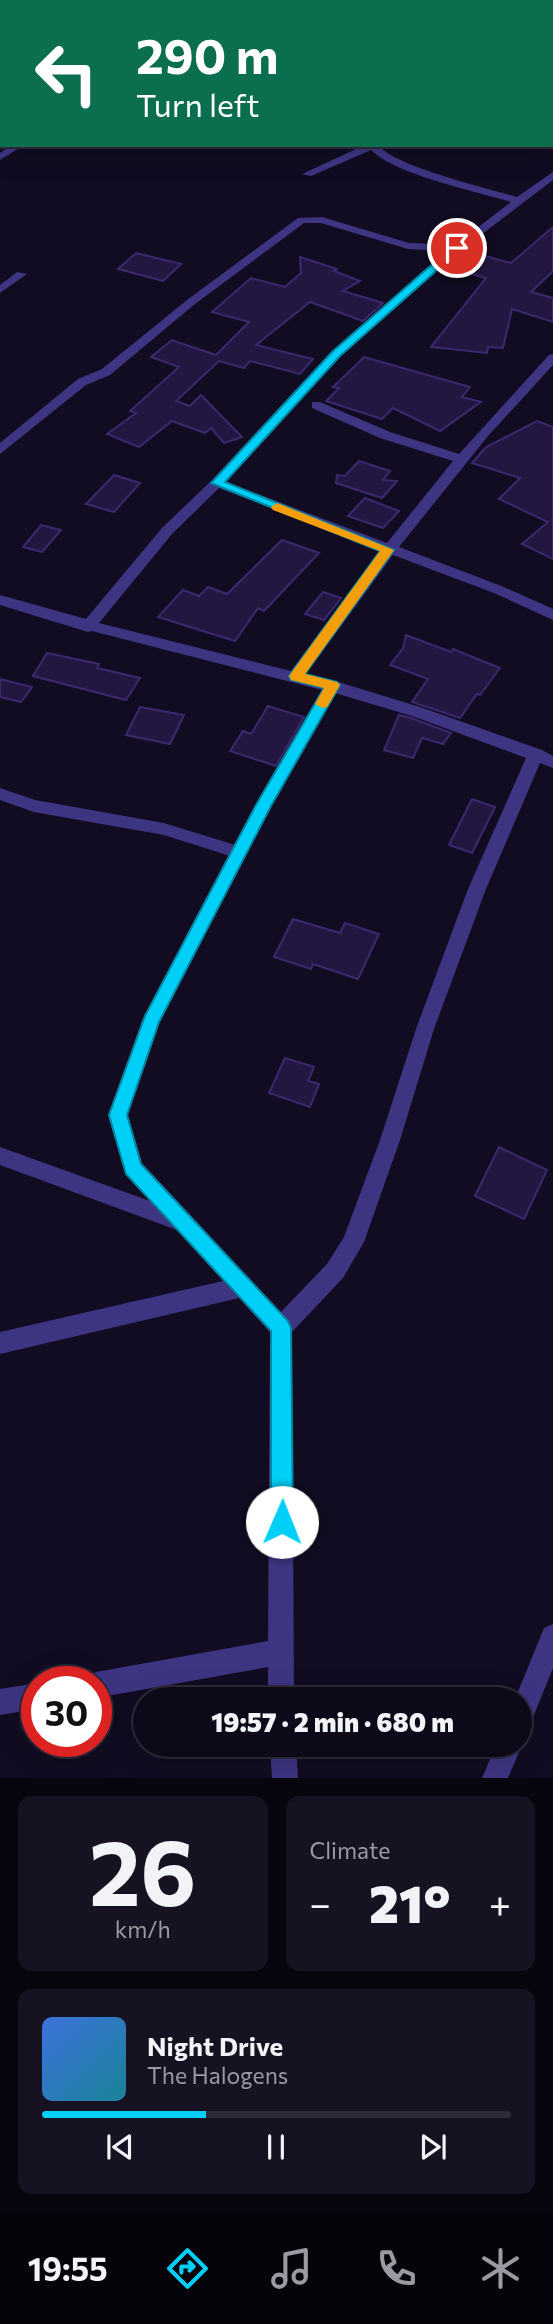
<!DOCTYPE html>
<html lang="en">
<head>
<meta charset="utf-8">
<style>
	:root { --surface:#0d0919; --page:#161222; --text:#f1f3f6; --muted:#9a9aa2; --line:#2d2a38; --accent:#00d0f7 }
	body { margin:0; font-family:Commissioner,sans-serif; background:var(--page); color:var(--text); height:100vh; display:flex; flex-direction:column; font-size:26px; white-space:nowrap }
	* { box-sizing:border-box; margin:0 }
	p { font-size:23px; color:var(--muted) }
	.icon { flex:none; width:38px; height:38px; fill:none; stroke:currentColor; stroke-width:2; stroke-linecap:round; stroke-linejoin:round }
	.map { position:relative; height:1778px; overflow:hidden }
	.details { display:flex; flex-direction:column; gap:18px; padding:18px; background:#07050e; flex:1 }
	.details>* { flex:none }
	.banner { position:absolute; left:0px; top:0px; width:553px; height:147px; box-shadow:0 7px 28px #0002,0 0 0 2px var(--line); background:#0b6e4f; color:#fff; overflow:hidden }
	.speed { position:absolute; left:21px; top:1666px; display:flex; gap:14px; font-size:35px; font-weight:700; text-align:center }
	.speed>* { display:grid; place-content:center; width:91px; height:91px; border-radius:50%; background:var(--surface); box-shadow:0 7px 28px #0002,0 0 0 2px var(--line); line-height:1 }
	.speed .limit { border:10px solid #d22; background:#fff; color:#111 }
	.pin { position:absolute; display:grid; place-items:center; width:60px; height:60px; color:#fff; margin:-30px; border:4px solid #fff; border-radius:50%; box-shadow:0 2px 7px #0007 }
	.me { position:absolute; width:77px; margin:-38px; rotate:1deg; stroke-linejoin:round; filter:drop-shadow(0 0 5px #0008) }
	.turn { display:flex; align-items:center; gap:24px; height:147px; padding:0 21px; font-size:32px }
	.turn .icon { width:91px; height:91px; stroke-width:2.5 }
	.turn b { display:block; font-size:49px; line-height:60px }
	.big { font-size:52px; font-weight:800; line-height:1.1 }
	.details .tile { flex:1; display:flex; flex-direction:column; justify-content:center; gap:10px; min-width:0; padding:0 24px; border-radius:14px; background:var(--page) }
	.details .dial { align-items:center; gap:0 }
	.dial b { font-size:91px; line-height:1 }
	.song { display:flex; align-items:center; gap:21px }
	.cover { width:84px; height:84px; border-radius:10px; background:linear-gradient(135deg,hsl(220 70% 55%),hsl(190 70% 35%)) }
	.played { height:7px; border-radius:4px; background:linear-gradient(90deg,var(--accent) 35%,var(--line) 35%) }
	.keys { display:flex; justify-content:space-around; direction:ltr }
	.heat { display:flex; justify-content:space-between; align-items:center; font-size:38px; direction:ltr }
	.details .tiles { flex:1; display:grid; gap:18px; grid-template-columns:1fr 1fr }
	.tile:last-child { grid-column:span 2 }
	.trip { position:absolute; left:133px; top:1687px; width:399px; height:70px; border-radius:35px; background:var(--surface); box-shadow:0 7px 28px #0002,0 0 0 2px var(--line); font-weight:800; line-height:70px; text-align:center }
	.dock { display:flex; height:112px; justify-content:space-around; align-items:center; background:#05040a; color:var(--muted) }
	.dock .icon { width:49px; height:49px }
	.dock .on { color:var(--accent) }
	.dock b { font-size:32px; color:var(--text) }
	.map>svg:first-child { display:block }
	.building { fill:#231742; stroke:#3b296f; stroke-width:2 }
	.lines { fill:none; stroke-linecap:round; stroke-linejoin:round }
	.street { fill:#3d3582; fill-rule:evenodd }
	.route { fill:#00d0f7; stroke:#0087a1; stroke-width:2 }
	.slow { fill:#f59e0b }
</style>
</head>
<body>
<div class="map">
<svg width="553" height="1778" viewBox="0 0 553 1778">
	<rect width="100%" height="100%" fill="#110c21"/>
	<g class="building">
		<polygon points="553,227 553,271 531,292 553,298 553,322 512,309 503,348 488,347 487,353 431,347 486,278 461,271 478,254 511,263"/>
		<polygon points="136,253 181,264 163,281 118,269"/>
		<polygon points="300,257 337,269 334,271 360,281 343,291 383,303 363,321 310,302 256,345 313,359 300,374 250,361 244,368 219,361 176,401 190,406 201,395 242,437 224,443 211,428 205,433 172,421 139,447 107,434 136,413 130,411 179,367 151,357 172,340 216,355 249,322 212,312 251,278 285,287 301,273"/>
		<polygon points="364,357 470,387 462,397 481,402 440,431 393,408 382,419 326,401 339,388 333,387"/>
		<polygon points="537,421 553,427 553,559 522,544 548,522 499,499 520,478 472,463 486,447"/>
		<polygon points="359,461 390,471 383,480 397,481 382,498 336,483 337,475 345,476"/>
		<polygon points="114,475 140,483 114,512 86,504"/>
		<polygon points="365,498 399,511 383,528 348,516"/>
		<polygon points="41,525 61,530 42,552 23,547"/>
		<polygon points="282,540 319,553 264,611 258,608 235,641 158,617 183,590 199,596 208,587 227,594"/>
		<polygon points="323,592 341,598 324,620 305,614"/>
		<polygon points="406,635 451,652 453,649 500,668 480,695 477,694 460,718 412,702 428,679 390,665 403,648"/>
		<polygon points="47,653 99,664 97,668 140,678 126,700 33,676"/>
		<polygon points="0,679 32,687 21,702 0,697"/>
		<polygon points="268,706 304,717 276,766 230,751 243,731 251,734"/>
		<polygon points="140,707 184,715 170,744 126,735"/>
		<polygon points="399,715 411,718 451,733 443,744 422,738 413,758 384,750"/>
		<polygon points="472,799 495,807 472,853 449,845"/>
		<polygon points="293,919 340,933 345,923 379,934 358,979 313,964 311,969 274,957"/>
		<polygon points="285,1058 314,1067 308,1081 319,1084 310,1107 269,1093"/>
		<polygon points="499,1147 547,1170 524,1219 475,1196"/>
	</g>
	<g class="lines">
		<g class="street">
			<polygon points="225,0 234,0 224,2"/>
			<polygon points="378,0 387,0 377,2"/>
			<rect x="0" y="24" width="2" height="6"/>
			<polygon points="553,37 553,43 551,44 551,38"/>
			<polygon points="2,50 2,56 0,57 0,51"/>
			<polygon points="12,145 24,145 0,160 0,153"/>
			<path d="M365 145H379C390 165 490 189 517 197L553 172V180L461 250 340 357 226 482 387 543 453 461 380 438 312 408V402H320L390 432 459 454 549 355 553 354V365L488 436 399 547 504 587 553 609V620L494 593 393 555 305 675 332 680 423 708 542 750 553 756V768L540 763 486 889 434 1029 400 1140 364 1242 343 1278 292 1332 294 1699H268V1667L96 1698V1682H84L87 1676 96 1672 268 1641 270 1332 239 1298 0 1354V1332L223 1281 177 1230 0 1165V1147L150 1201 126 1175 108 1115 142 1021 230 856 164 835 34 812 0 800V788L35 800 164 823 235 845 322 690 92 631 88 632 0 605V595L86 619 162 528 212 480 332 351 447 251 408 249 321 223H304L195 304 110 375 86 385 0 454V443L78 379 102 369 187 300 298 218 322 217 409 243 455 245 511 202C475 191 396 175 371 150L311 176 302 174ZM219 488 381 550 291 671 99 623 172 534ZM335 693 412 716 526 758 468 889 416 1029 380 1140 344 1237 327 1264 281 1312 142 1163 128 1115 160 1022 272 805Z"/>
			<polygon points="17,272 27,274 0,293 0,285"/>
			<polygon points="553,1624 553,1668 529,1727 520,1731 520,1699 515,1699 544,1628"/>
			<polygon points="37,1683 37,1709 0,1715 0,1689"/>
			<polygon points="520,1739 522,1745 508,1778 482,1778 496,1745 520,1745"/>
			<polygon points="270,1745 296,1745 298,1778 272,1778"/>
		</g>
	</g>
	<polygon class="route" points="453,246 462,248 340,356 225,482 394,550 305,674 337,682 340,685 271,806 159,1022 127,1115 141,1164 288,1321 291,1328 293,1522 290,1530 282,1533 274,1530 271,1522 271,1331 126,1174 109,1115 145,1016 256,805 324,688 291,680 289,676 380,551 211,483 332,352"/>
	<polygon class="slow" points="277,503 394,550 305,674 337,682 340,685 327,707 322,708 315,704 324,688 291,680 289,676 380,551 273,510 271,507"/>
</svg>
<div class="speed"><div class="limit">30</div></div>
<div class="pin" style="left:457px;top:248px;background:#d93025"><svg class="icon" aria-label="arrive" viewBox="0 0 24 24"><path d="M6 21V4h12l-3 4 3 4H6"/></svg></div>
<svg class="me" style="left:282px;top:1522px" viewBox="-20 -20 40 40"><circle r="19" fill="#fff"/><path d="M0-13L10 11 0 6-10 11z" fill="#00d0f7"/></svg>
<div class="trip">19:57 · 2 min · 680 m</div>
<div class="banner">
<div class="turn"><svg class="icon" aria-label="left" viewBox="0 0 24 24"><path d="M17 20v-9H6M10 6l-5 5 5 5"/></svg><div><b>290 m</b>Turn left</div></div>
</div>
</div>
<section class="details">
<div class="tiles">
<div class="tile dial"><b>26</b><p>km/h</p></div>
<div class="tile"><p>Climate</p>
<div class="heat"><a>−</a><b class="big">21°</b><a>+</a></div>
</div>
<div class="tile">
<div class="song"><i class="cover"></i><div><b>Night Drive</b><p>The Halogens</p></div></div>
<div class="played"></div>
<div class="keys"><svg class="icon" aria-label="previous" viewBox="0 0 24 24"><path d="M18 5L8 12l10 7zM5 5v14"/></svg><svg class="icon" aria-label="pause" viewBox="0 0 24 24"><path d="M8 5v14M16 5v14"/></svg><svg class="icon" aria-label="next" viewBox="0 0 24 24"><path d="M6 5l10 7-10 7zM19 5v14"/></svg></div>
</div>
</div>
</section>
<nav class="dock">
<b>19:55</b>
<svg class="icon on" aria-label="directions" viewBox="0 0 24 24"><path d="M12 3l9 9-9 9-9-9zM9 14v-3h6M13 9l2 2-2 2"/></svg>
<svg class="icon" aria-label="music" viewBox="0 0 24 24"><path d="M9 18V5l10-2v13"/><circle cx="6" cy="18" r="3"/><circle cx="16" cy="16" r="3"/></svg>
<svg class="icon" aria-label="phone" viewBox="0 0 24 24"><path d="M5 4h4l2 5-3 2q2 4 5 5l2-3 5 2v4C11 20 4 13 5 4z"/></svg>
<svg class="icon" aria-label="climate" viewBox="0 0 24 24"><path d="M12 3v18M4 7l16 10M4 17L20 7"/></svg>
</nav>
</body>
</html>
